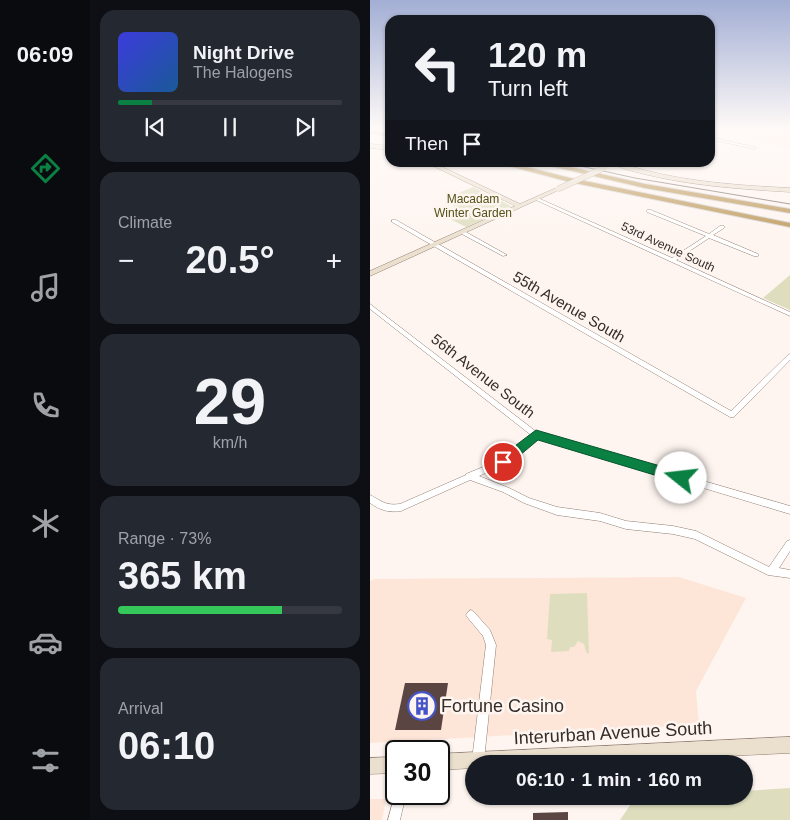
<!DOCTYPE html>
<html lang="en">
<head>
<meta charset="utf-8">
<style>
	:root { --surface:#171b24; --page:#242831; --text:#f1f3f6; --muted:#9ea1a6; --line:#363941; --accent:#0b8043 }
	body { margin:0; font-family:Helvetica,sans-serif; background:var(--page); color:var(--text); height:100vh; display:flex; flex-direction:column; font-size:19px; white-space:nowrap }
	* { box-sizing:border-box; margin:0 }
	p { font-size:16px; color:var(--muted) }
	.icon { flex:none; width:28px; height:28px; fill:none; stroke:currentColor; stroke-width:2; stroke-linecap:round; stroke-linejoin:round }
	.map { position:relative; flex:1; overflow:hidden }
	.drawer { display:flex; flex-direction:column; gap:10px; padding:10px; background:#0d0f14; width:280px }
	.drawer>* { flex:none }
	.guide { position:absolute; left:15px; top:15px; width:330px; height:152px; border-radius:15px; box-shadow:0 1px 4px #0004; background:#171b24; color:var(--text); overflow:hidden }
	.speed { position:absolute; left:15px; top:740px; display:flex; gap:10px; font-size:25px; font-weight:700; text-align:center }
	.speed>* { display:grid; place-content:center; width:65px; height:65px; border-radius:50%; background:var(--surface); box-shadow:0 1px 4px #0004; line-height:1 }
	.speed .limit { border:2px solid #111; border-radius:8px; background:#fff; color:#111 }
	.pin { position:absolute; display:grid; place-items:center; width:42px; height:42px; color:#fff; margin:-21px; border:2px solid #fff; border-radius:50%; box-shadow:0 1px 5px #0007 }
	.me { position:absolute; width:55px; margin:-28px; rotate:286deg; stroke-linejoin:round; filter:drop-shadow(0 0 4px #0008) }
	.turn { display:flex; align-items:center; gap:18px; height:105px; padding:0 20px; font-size:22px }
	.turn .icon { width:65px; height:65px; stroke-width:2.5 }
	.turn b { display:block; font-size:35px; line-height:42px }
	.then { display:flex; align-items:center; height:48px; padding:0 20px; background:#0003; gap:10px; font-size:19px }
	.big { font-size:38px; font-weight:700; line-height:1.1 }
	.drawer .tile { flex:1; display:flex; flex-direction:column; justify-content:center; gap:8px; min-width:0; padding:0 18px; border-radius:15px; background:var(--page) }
	.drawer .dial { align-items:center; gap:0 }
	.dial b { font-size:65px; line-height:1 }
	.song { display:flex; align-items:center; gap:15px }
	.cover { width:60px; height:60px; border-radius:8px; background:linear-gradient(135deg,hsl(240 70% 55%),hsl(210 70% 35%)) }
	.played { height:5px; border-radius:2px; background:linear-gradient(90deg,var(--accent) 15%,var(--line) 15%) }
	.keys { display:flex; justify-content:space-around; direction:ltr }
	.heat { display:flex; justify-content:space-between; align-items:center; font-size:28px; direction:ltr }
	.charge { height:8px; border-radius:4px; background:linear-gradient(90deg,#34c759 73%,var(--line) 0) }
	.trip { position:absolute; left:95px; top:755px; width:288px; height:50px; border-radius:25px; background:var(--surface); box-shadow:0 1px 4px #0004; font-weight:700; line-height:50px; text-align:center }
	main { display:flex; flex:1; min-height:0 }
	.tabs { display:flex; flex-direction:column; width:90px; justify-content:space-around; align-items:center; background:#090b0e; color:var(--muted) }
	.tabs .icon { width:35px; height:35px }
	.tabs .selected { color:var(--accent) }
	.tabs b { font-size:22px; color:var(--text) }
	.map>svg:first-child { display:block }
	.built { fill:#fde6d8 }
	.green { fill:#dedebf }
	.building { fill:#5a4543 }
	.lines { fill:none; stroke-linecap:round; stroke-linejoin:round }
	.street-casing { stroke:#917e73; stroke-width:1 }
	.secondary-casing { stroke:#917e73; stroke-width:1 }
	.highway-casing { stroke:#d7d5d4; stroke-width:2 }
	.street { fill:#fff; fill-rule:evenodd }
	.secondary { fill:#ebe0ce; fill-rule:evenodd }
	.highway { fill:#bd995a; fill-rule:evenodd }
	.tram { stroke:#7a726d; stroke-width:1 }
	.secondary-bridge-casing { stroke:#917e73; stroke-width:6; stroke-linecap:butt }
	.secondary-bridge { stroke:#ebe0ce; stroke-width:5.5 }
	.route { fill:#0b8043; stroke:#07532c }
	.labels { text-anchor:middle; stroke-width:5; stroke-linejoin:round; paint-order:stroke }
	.far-park-label { font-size:12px; fill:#535218; stroke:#fef5f0 }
	.far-street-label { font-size:12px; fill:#352d28; stroke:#fef5f0 }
	.street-label { font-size:15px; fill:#352d28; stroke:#fef5f0 }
	.near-poi-label { font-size:18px; fill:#352d28; stroke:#fef5f0; text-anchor:start }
	.near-street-label { font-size:18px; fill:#352d28; stroke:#fef5f0 }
</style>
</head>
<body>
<main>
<nav class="tabs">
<b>06:09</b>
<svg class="icon selected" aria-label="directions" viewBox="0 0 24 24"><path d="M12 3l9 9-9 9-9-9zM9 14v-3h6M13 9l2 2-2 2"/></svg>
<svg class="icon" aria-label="music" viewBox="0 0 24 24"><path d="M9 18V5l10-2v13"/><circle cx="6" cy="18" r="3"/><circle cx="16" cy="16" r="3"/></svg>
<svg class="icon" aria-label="phone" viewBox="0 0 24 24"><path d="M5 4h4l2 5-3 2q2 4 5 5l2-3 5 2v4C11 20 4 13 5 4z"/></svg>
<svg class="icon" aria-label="climate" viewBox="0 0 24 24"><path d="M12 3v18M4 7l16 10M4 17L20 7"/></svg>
<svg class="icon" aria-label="car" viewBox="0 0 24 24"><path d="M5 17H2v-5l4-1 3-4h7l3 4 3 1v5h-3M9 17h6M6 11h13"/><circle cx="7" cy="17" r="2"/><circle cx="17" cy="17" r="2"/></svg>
<svg class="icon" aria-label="filters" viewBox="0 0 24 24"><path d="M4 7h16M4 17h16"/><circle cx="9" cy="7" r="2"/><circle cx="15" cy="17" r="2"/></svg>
</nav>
<section class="drawer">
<div class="tile">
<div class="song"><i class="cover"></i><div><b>Night Drive</b><p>The Halogens</p></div></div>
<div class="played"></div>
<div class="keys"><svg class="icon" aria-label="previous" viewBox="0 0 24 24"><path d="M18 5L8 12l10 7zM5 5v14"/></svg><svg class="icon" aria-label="pause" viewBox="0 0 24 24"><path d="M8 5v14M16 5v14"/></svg><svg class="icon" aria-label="next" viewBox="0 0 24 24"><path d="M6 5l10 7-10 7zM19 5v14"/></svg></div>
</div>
<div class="tile"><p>Climate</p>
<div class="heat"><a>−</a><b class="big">20.5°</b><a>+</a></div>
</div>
<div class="tile dial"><b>29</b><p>km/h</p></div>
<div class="tile"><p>Range · 73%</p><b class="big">365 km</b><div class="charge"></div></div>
<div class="tile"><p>Arrival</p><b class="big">06:10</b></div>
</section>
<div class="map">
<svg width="420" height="820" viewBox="0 0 420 820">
	<rect width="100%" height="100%" fill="#fef5f0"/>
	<g class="built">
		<polygon points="347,129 420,129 420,148 401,144"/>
		<polygon points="309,577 376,598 326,691 329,725 0,743 0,581 5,579"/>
		<polygon points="0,799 16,799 12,820 0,820"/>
	</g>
	<g class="green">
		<polygon points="103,187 141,206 141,207 96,227 80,219 89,215 82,203 89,193"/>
		<polygon points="420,275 420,310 393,298"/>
		<polygon points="217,593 219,654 216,652 214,644 208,641 204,647 200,647 199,651 181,652 182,640 177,639 180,594"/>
		<polygon points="420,788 420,820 250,820 265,798 374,796 374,791"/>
	</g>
	<g class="building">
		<polygon points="35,683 78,683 71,730 25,730"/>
		<polygon points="198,812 198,820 163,820 163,813"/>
	</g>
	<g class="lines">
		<defs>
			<g id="street">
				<polygon points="340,137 384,147 386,148 384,149 340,139"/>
				<polygon points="166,198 168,198 302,258 336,236 277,212 277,210 281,210 339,234 350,226 354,226 354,228 343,235 388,254 388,256 384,256 339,238 306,260 420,312 420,316 166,200"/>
				<polygon points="22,220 26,220 361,411 418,355 420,354 420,360 364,417 360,417 22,222"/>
				<polygon points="90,231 94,231 137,255 133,256 90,233"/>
				<path d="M0 304 168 433 420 506V514L167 438 136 464 109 476 139 488 159 498 187 507 230 513 256 521 303 526 326 531 399 567 417 541 420 540V551L409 568 420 570V578L398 575 325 539 303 534 256 529 230 521 187 515 154 503 133 492 100 480 31 511C19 513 10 510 0 503V495C12 501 15 506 30 504L96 475V474L130 460 161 435 0 309Z"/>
				<polygon points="101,610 104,612 120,630 126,645 114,760 112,764 104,764 102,760 116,645 113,636 98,618 96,615 98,612"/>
				<polygon points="26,790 26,794 36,794 30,820 18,820"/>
			</g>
			<g id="secondary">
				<polygon points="0,144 20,146 20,150 0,148"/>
				<polygon points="55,162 62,162 150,204 186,188 191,189 0,276 0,271 145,206"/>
				<path d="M238 162H247C303 181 361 185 420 188V192C371 189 322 186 274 174 262 171 249 168 238 162Z"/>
				<polygon points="420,737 420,753 189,764 104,764 104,768 69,770 69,754"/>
				<polygon points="26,757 26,773 0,774 0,758"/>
			</g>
			<g id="highway">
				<polygon points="0,129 20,133 20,137 0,133"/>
				<polygon points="124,162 137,162 200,178 420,223 420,227 200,182"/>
				<polygon points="164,162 178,162 275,184 420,209 420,213 275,188"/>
			</g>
		</defs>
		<use href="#street" class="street-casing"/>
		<use href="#secondary" class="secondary-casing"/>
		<use href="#highway" class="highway-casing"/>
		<use href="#street" class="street"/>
		<use href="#secondary" class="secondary"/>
		<use href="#highway" class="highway"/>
		<polyline class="tram" points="192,162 265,178 420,204"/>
		<defs>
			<polyline id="secondary-bridge" points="188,189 234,168"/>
		</defs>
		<use href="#secondary-bridge" class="secondary-bridge-casing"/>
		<use href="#secondary-bridge" class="secondary-bridge"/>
	</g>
	<linearGradient id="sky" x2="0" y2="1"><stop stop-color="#a2aed4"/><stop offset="0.53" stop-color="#fffaf8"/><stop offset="1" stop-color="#fffaf8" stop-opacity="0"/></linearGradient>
	<rect width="420" height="244" fill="url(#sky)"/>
	<polygon class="route" points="166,430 311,472 316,474 318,478 316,482 311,483 168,440 137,466 129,466 127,462 129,458"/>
	<defs>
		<symbol id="building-ring" viewBox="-11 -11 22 22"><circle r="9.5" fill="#fef5f0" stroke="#4554c9" stroke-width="1.5"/><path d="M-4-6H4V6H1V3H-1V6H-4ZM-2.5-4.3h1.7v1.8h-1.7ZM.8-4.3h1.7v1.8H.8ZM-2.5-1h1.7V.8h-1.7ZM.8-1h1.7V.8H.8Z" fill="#4554c9"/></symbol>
	</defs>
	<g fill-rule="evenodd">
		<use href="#building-ring" x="36" y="690" width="32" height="32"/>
	</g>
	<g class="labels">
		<g class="far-park-label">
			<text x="103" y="203">Macadam<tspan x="103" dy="14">Winter Garden</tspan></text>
		</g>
		<g class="far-street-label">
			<text transform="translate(298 247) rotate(25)" y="4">53rd Avenue South</text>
		</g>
		<g class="street-label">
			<text transform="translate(199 307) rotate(30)" y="5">55th Avenue South</text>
			<text transform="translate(113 376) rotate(38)" y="5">56th Avenue South</text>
		</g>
		<g class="near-poi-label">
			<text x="71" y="712">Fortune Casino</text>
		</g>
		<g class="near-street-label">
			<text transform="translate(243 733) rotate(-3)" y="6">Interurban Avenue South</text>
		</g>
	</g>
</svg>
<div class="speed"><div class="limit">30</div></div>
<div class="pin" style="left:133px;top:462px;background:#d93025"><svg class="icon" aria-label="arrive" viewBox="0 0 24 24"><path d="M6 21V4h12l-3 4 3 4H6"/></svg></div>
<svg class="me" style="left:311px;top:478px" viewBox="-20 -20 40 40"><circle r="19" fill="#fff"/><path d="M0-13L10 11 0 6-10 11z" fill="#0b8043"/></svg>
<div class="trip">06:10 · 1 min · 160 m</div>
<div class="guide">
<div class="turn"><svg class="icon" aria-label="left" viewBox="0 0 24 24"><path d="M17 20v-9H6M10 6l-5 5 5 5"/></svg><div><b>120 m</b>Turn left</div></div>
<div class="then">Then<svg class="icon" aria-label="arrive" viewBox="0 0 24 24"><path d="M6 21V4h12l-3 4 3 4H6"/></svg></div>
</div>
</div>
</main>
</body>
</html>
